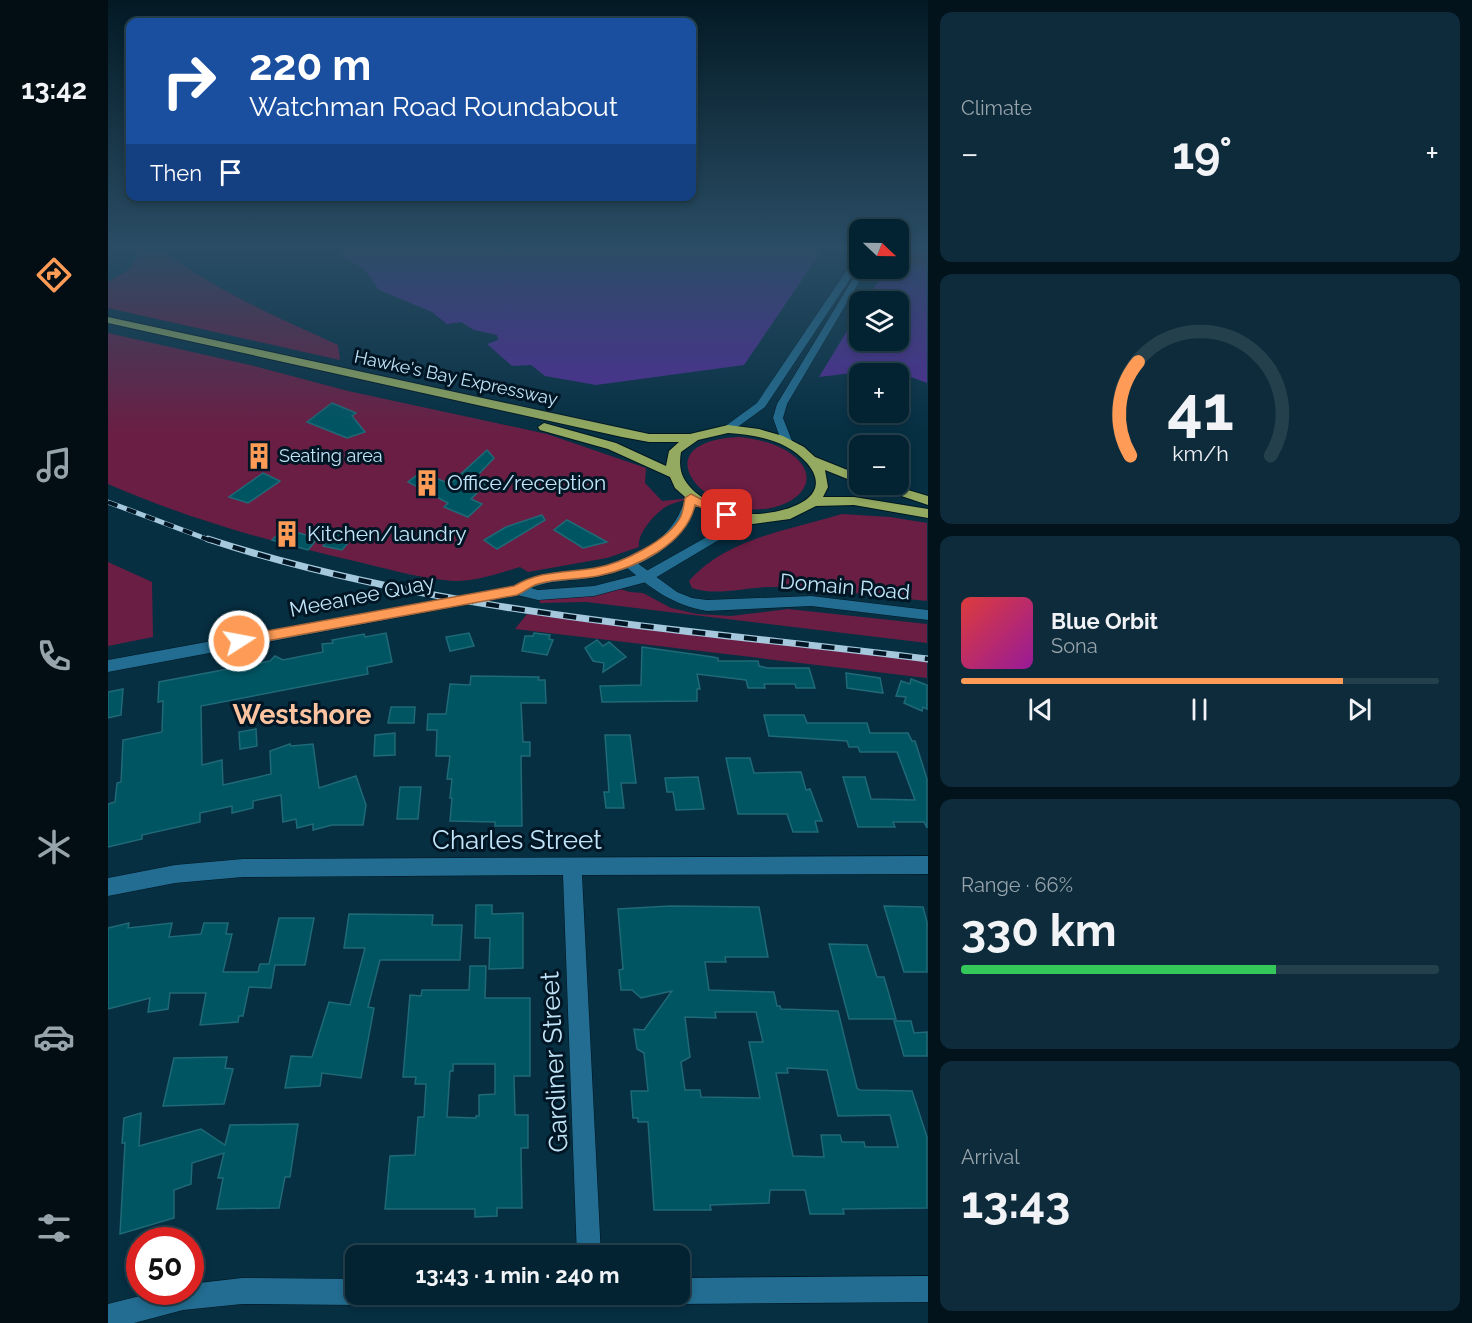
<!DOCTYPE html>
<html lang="en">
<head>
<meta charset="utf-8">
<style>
	:root { --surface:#042332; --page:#0d2b3a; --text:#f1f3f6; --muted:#97a4ac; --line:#25404d; --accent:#fe9c57 }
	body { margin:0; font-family:Raleway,sans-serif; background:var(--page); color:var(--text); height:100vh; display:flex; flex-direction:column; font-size:22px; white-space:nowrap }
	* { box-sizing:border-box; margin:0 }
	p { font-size:20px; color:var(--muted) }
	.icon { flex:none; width:33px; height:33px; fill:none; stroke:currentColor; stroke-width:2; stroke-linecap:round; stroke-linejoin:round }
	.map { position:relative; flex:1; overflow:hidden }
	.details { display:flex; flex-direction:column; gap:12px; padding:12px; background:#02131c; width:544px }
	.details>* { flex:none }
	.guide { position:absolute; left:18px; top:18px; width:570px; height:183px; border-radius:12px; box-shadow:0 3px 9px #0003,0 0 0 2px var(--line); background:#1a4fa0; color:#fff; overflow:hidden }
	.needle { width:39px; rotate:112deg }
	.fabs { position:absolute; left:741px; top:219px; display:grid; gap:12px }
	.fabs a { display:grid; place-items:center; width:60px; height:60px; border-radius:12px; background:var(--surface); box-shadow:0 3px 9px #0003,0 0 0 2px var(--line); font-size:30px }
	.speed { position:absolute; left:18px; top:1227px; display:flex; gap:12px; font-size:30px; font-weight:700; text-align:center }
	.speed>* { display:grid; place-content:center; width:78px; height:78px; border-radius:50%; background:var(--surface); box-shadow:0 3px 9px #0003,0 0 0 2px var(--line); line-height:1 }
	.speed .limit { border:9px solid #d22; background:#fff; color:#111 }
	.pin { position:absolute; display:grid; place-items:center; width:51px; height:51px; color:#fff; margin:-26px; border-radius:12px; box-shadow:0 3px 9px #0006 }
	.me { position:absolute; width:66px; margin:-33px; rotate:79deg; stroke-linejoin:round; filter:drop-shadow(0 0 4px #0008) }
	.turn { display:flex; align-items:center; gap:21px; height:126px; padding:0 24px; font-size:27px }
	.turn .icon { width:78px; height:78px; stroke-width:2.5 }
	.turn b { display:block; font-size:42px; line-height:51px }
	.then { display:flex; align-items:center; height:57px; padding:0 24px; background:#0003; gap:12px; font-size:22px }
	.big { font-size:45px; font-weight:700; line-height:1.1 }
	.details .tile { flex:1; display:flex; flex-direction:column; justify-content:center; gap:9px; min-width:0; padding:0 21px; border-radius:12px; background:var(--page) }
	.details .dial { align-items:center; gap:0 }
	.dial svg { height:156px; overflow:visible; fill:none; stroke:var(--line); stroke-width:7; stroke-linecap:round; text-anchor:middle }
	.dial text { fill:var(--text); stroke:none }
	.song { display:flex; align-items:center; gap:18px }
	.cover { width:72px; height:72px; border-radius:9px; background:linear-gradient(135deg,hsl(0 70% 55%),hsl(300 70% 35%)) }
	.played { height:6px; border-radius:3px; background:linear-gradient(90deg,var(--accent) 80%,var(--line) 80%) }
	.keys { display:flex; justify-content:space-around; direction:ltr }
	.heat { display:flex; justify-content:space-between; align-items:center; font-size:33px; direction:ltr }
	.charge { height:9px; border-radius:4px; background:linear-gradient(90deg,#34c759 66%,var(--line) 0) }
	.trip { position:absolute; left:237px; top:1245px; width:345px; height:60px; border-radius:12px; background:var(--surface); box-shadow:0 3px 9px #0003,0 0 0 2px var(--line); font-weight:700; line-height:60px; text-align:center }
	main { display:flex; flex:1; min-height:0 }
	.menu { display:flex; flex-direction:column; width:108px; justify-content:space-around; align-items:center; background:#020e14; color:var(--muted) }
	.menu .icon { width:42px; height:42px }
	.menu .active { color:var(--accent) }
	.menu b { font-size:27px; color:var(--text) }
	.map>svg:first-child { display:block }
	.green { fill:#6b1e44 }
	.water { fill:#522c98 }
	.building { fill:#005563; stroke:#206977; stroke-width:1.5; fill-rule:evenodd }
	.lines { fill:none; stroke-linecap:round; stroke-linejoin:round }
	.minor-casing { stroke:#011621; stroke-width:1 }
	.tertiary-casing { stroke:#011621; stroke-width:1 }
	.secondary-casing { stroke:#011621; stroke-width:1 }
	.trunk-casing { stroke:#011621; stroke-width:2 }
	.minor { fill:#226d91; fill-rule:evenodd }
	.tertiary { fill:#226d91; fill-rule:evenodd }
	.secondary { fill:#226d91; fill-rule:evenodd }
	.trunk { fill:#94aa60; fill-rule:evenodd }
	.rail-far1-casing { stroke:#a5c8dc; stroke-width:5 }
	.rail-casing { stroke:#a5c8dc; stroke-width:7 }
	.rail-far1 { stroke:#001624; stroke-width:4; stroke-dasharray:10; stroke-linecap:butt }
	.rail { stroke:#001624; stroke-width:4.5; stroke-dasharray:13; stroke-linecap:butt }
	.route { fill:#fe9c57; stroke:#a56539; stroke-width:1.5 }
	.labels { text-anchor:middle; stroke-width:6; stroke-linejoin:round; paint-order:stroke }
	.far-street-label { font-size:18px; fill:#c2e4f8; stroke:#001624 }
	.far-poi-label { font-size:18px; fill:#c2e4f8; stroke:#001624; text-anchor:start }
	.poi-label { font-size:21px; fill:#c2e4f8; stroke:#001624; text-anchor:start }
	.street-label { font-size:21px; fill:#c2e4f8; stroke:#001624 }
	.near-street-label { font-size:26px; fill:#c2e4f8; stroke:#001624 }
	.district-label { font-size:27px; font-weight:bold; fill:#fbc39f; stroke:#001624 }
</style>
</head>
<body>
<main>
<nav class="menu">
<b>13:42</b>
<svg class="icon active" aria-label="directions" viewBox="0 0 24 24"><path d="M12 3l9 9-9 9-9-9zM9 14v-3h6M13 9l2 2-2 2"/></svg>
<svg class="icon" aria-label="music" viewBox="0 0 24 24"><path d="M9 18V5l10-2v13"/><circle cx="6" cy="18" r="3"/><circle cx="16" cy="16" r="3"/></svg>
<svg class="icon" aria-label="phone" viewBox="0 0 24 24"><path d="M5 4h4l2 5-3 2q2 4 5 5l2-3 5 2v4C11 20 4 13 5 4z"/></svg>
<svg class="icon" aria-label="climate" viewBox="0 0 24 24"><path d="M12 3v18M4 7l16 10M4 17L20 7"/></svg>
<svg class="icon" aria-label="car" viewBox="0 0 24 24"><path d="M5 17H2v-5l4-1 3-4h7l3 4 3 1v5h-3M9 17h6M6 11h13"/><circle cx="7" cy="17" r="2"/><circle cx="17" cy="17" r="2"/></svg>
<svg class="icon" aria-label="filters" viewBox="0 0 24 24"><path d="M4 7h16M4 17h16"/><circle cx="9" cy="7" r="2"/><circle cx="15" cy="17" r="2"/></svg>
</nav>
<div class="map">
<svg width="820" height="1323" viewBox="0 0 820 1323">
	<rect width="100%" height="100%" fill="#062f42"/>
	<g class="green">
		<polygon points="790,249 819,249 819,266 791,263"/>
		<path d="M54 250C108 291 169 317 230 345L232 360 0 308V282L22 269 31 254Z"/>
		<path d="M0 333 142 365 240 391 439 434 538 468 537 483 554 501 583 498C574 501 563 503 556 508 545 516 529 534 531 547L499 558 420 572 412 567C392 573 366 582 345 581 310 578 276 568 242 560 159 541 78 518 0 484Z"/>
		<path d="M631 437C648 439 664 442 679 451 712 472 700 498 667 507 602 525 527 442 631 437Z"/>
		<path d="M734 514 782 517 819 523V601C769 596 718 588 667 587 639 586 611 597 584 588L581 581C619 538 682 530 734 514Z"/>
		<polygon points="0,562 44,582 45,637 0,646"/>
		<polygon points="505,587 522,592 535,593 563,608 589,614 623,616 680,609 819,624 819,643 478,602 432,603 430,595"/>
		<polygon points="419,614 819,661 819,678 407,629"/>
	</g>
	<g class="water">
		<polygon points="224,249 715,249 636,365 488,385 437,376 423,365 404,366 379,344 390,340 389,335 366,330 353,322 339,324 324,312 271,290 256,269 231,254 230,250"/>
		<polygon points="796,264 819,266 819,383 803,377 791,376 790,374 753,372 711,377 751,311 752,340 790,340 790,302 758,301 778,269 790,268 791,265"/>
	</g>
	<g class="building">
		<polygon points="224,403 248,413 244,416 257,432 239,438 199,422"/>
		<polygon points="379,450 386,458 369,476 381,481 363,499 374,504 360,517 336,507 340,503 300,482 313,472 342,484"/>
		<polygon points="155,473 172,481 140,503 121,497"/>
		<polygon points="434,515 437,520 389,549 376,540 398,527"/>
		<polygon points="459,520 499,542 475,548 446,530"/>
		<polygon points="175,529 210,538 200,550 164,540"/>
		<polygon points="228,531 246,536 234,550 215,546"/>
		<polygon points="278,633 284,662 259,667 260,674 93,706 94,765 114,760 115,785 163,774 162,751 182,744 183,746 205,744 211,788 248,776 258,805 255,825 224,825 205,830 205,824 189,828 188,819 175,822 173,795 145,801 145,808 124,813 124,806 92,813 92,822 34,835 34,839 0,847 0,804 7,802 9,783 13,782 15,740 54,732 55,701 50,702 51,682 162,661 167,656 175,660 215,652 214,644 225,643 224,640 256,634 257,637"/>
		<polygon points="361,633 366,646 342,651 338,637"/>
		<polygon points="426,633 442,635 441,639 445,640 439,655 414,651 417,636 425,636"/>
		<polygon points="489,640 495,646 501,642 518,657 495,672 496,663 485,661 477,648"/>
		<polygon points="534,647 605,657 610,658 610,661 650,661 651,666 660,668 701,668 707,688 688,688 687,684 656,684 657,688 640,688 638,680 589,674 592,689 589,689 589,701 494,702 492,686 533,685"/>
		<polygon points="738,673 772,678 775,693 739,688"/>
		<polygon points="363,676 431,677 430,680 437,680 438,703 413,703 415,742 422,742 422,756 413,756 414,826 387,826 387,822 342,821 344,798 342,798 344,779 339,779 342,756 328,756 329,730 319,730 320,714 338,714 342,684 362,685"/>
		<polygon points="803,679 819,685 819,709 815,707 814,711 796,703 798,697 788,696 793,681 802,684"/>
		<polygon points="15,689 13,715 0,718 0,692"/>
		<polygon points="283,707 307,707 306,723 280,723"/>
		<polygon points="656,715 696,715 699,723 759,723 762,733 800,733 804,741 807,741 819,779 819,828 816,822 785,822 787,827 750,827 735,777 757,777 763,799 807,800 789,752 752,752 750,747 741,747 739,741 661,736"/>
		<polygon points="148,729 149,746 132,749 131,732"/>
		<polygon points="287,733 287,755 266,756 267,735"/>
		<polygon points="497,735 522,735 528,783 513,783 516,808 498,808 496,792 501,792"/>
		<polygon points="618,758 642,758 646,773 693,772 698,790 702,789 714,821 707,821 710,832 685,832 679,814 630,814"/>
		<polygon points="590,777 596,809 568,810 565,792 559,792 557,778"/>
		<polygon points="292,787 313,787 310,819 289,819"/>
		<polygon points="368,905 384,905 384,914 415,913 415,968 381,969 382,938 367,938"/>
		<path d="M562 906 651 907 660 957H617L618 962H597L601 990 666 992 669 1006H672L673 1009 730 1011 749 1088 752 1090 804 1091 819 1137V1208L735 1209 736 1214H702L697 1190H662L661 1203 602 1205 603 1210H546L540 1122H530V1118H525L523 1091H540L536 1053 529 1049 526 1029 536 1030 564 991 533 998 524 990H513L511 970 515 969 510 909ZM607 1012H648L655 1042H641L652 1098 593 1097 592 1090H577L573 1062 582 1057 577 1017 608 1018ZM679 1068 719 1070 730 1116 782 1115 790 1147H757L756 1142H734L732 1135H713L716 1157 685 1156 668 1073H680Z"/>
		<polygon points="776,906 815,907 819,922 819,972 796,972"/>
		<polygon points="241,914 325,915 324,925 354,925 352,960 272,960 260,1007 266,1008 253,1078 214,1073 212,1086 177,1088 183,1056 204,1057 221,1002 242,1005 257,948 236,948"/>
		<polygon points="171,918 206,918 197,965 167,965 163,988 141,987 135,1016 131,1016 130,1022 92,1025 98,993 62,993 60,1009 40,1012 42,998 0,1009 0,928 21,923 20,928 64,923 61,937 93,934 96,923 120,923 118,934 124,934 115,972 150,972 152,964 161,964"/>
		<polygon points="721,944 759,945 769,977 776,977 788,1019 741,1019"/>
		<path d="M362 966H378L377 998H422V1076H406L407 1115H420V1148H413L414 1208H389V1216L367 1217V1209H277L282 1156 307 1155 310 1117H316L318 1084H307L308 1077H295L302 995 313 996 314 990H361ZM345 1064H387V1094L371 1095V1116H368V1118L339 1117 342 1071H345Z"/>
		<polygon points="786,1021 803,1021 806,1033 819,1032 819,1056 796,1056"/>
		<polygon points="119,1057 117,1068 125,1069 116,1104 55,1106 66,1058"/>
		<polygon points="33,1113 31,1146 93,1129 117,1145 122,1125 190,1124 182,1177 177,1177 171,1208 109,1209 115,1178 110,1178 116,1153 84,1163 83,1184 66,1190 66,1218 12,1234 17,1143 14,1143 16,1118"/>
	</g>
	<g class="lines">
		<defs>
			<g id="minor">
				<path d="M521 557 569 592 584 598 599 600 703 596 820 610V620L703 606 599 611C564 605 542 588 516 565L514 562 516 559Z"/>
				<polygon points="820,856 820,874 474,875 493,1256 469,1256 455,875 135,877 67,883 0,896 0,878 67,865 135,859"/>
				<polygon points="820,1276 820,1302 572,1304 563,1300 561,1294 572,1294 572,1278"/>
				<polygon points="134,1278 248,1279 248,1294 260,1294 257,1301 248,1305 134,1304 75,1310 26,1323 0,1323 0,1304 48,1292 82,1292 82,1284"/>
			</g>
			<g id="tertiary">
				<polygon points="749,255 752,255 752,264 657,407 624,431 616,431 616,427 649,403"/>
				<polygon points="746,277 753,279 679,404 675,418 684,441 682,443 674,443 665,418 669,404"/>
			</g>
			<path id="secondary" d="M583 494 589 498C579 547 528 571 482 578 462 581 442 580 423 588L430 590 486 586 533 574 636 516 640 515 646 519 542 581 486 596 430 600 409 595 0 672V660L406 586C432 572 458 573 487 568 526 561 567 539 577 498Z"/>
			<g id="trunk">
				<path d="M0 317 541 434H582L620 425 651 429 675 436 696 447 707 457 752 475V484L717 470 720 487 715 497H746L820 509V518L746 505 708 506 682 519 645 524 615 518 585 504 567 488 562 477 500 449 432 430 430 427 436 423 508 443 558 466 561 451 571 442H541L514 437 0 323ZM620 433C649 435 679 440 699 463 730 500 672 514 646 514 626 514 602 505 587 492 574 480 570 470 573 452L590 440Z"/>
				<polygon points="758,484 780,484 820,496 820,505"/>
			</g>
		</defs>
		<use href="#minor" class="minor-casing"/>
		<use href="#tertiary" class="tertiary-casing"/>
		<use href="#secondary" class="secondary-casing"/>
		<use href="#trunk" class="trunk-casing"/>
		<use href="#minor" class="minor"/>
		<use href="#tertiary" class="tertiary"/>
		<use href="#secondary" class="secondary"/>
		<use href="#trunk" class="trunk"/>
		<defs>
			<polyline id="rail-far1" points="0,502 104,541"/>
			<path id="rail" d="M100 539C329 614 582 629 820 659"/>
		</defs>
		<use href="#rail-far1" class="rail-far1-casing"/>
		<use href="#rail" class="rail-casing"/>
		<use href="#rail-far1" class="rail-far1"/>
		<use href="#rail" class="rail"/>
	</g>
	<linearGradient id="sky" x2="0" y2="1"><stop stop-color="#031a24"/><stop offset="0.57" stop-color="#2a4d65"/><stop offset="1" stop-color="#2a4d65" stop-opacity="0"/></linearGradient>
	<rect width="820" height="434" fill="url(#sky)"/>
	<path class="route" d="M583 494 624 515 619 518 587 505C578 545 527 568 490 576 471 580 449 578 430 584 422 586 417 592 409 595L131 646 125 641 131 636 406 586C434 570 456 573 487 568 512 564 562 540 573 516 575 511 576 504 577 498Z"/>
	<defs>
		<symbol id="building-bare" viewBox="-9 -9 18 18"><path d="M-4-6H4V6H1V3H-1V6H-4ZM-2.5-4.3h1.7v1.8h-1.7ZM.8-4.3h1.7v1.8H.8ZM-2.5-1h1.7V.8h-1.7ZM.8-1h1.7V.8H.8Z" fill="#fe9c57" stroke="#001624" stroke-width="2.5" paint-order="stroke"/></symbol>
	</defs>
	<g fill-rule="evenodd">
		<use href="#building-bare" x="132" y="437" width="38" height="38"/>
		<use href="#building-bare" x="300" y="464" width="38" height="38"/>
		<use href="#building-bare" x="160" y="515" width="38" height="38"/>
	</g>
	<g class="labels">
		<g class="far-street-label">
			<text transform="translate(348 378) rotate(12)" y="6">Hawke's Bay Expressway</text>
		</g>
		<g class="far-poi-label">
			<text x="171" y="462">Seating area</text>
		</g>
		<g class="poi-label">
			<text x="339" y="490">Office/reception</text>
			<text x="199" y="541">Kitchen/laundry</text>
		</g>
		<g class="street-label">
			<text transform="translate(737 587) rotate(5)" y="7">Domain Road</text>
			<text transform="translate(254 596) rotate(-11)" y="7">Meeanee Quay</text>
		</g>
		<g class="near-street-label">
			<text x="409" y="849">Charles Street</text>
			<text transform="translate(446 1062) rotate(-93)" y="9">Gardiner Street</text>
		</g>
		<g class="district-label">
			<text x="194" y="724">Westshore</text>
		</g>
	</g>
</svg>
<div class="fabs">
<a><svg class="needle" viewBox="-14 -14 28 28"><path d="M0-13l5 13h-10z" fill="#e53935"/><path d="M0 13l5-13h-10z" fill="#97a4ac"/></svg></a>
<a><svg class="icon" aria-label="layers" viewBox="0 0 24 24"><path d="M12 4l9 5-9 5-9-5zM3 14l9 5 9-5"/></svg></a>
<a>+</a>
<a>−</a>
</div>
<div class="speed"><div class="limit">50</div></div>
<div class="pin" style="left:619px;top:515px;background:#d93025"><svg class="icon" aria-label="arrive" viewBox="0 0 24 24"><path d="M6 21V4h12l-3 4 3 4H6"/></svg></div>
<svg class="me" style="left:131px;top:641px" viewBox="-20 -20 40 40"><circle r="17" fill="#fe9c57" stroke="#fff" stroke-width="3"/><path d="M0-11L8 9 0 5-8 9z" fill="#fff"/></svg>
<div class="trip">13:43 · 1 min · 240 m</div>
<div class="guide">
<div class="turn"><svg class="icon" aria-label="right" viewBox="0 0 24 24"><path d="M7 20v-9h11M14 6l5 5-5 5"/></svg><div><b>220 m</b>Watchman Road Roundabout</div></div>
<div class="then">Then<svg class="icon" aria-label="arrive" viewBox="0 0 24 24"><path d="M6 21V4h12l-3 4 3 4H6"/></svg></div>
</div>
</div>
<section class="details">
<div class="tile"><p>Climate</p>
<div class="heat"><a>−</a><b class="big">19°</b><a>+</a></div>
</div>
<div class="tile dial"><svg viewBox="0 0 100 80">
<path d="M14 69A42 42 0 1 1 86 69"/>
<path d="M14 69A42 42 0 0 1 18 21" stroke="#fe9c57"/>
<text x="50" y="56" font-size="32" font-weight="700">41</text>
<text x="50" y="72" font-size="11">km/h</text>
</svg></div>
<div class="tile">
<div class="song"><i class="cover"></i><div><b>Blue Orbit</b><p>Sona</p></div></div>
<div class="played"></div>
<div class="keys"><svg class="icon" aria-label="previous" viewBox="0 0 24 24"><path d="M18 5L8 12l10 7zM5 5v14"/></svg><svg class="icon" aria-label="pause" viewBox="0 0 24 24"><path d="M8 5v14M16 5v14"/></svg><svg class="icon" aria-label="next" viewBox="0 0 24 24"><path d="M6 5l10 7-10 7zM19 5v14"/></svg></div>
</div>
<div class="tile"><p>Range · 66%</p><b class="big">330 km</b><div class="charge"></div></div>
<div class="tile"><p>Arrival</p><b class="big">13:43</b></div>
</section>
</main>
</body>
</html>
